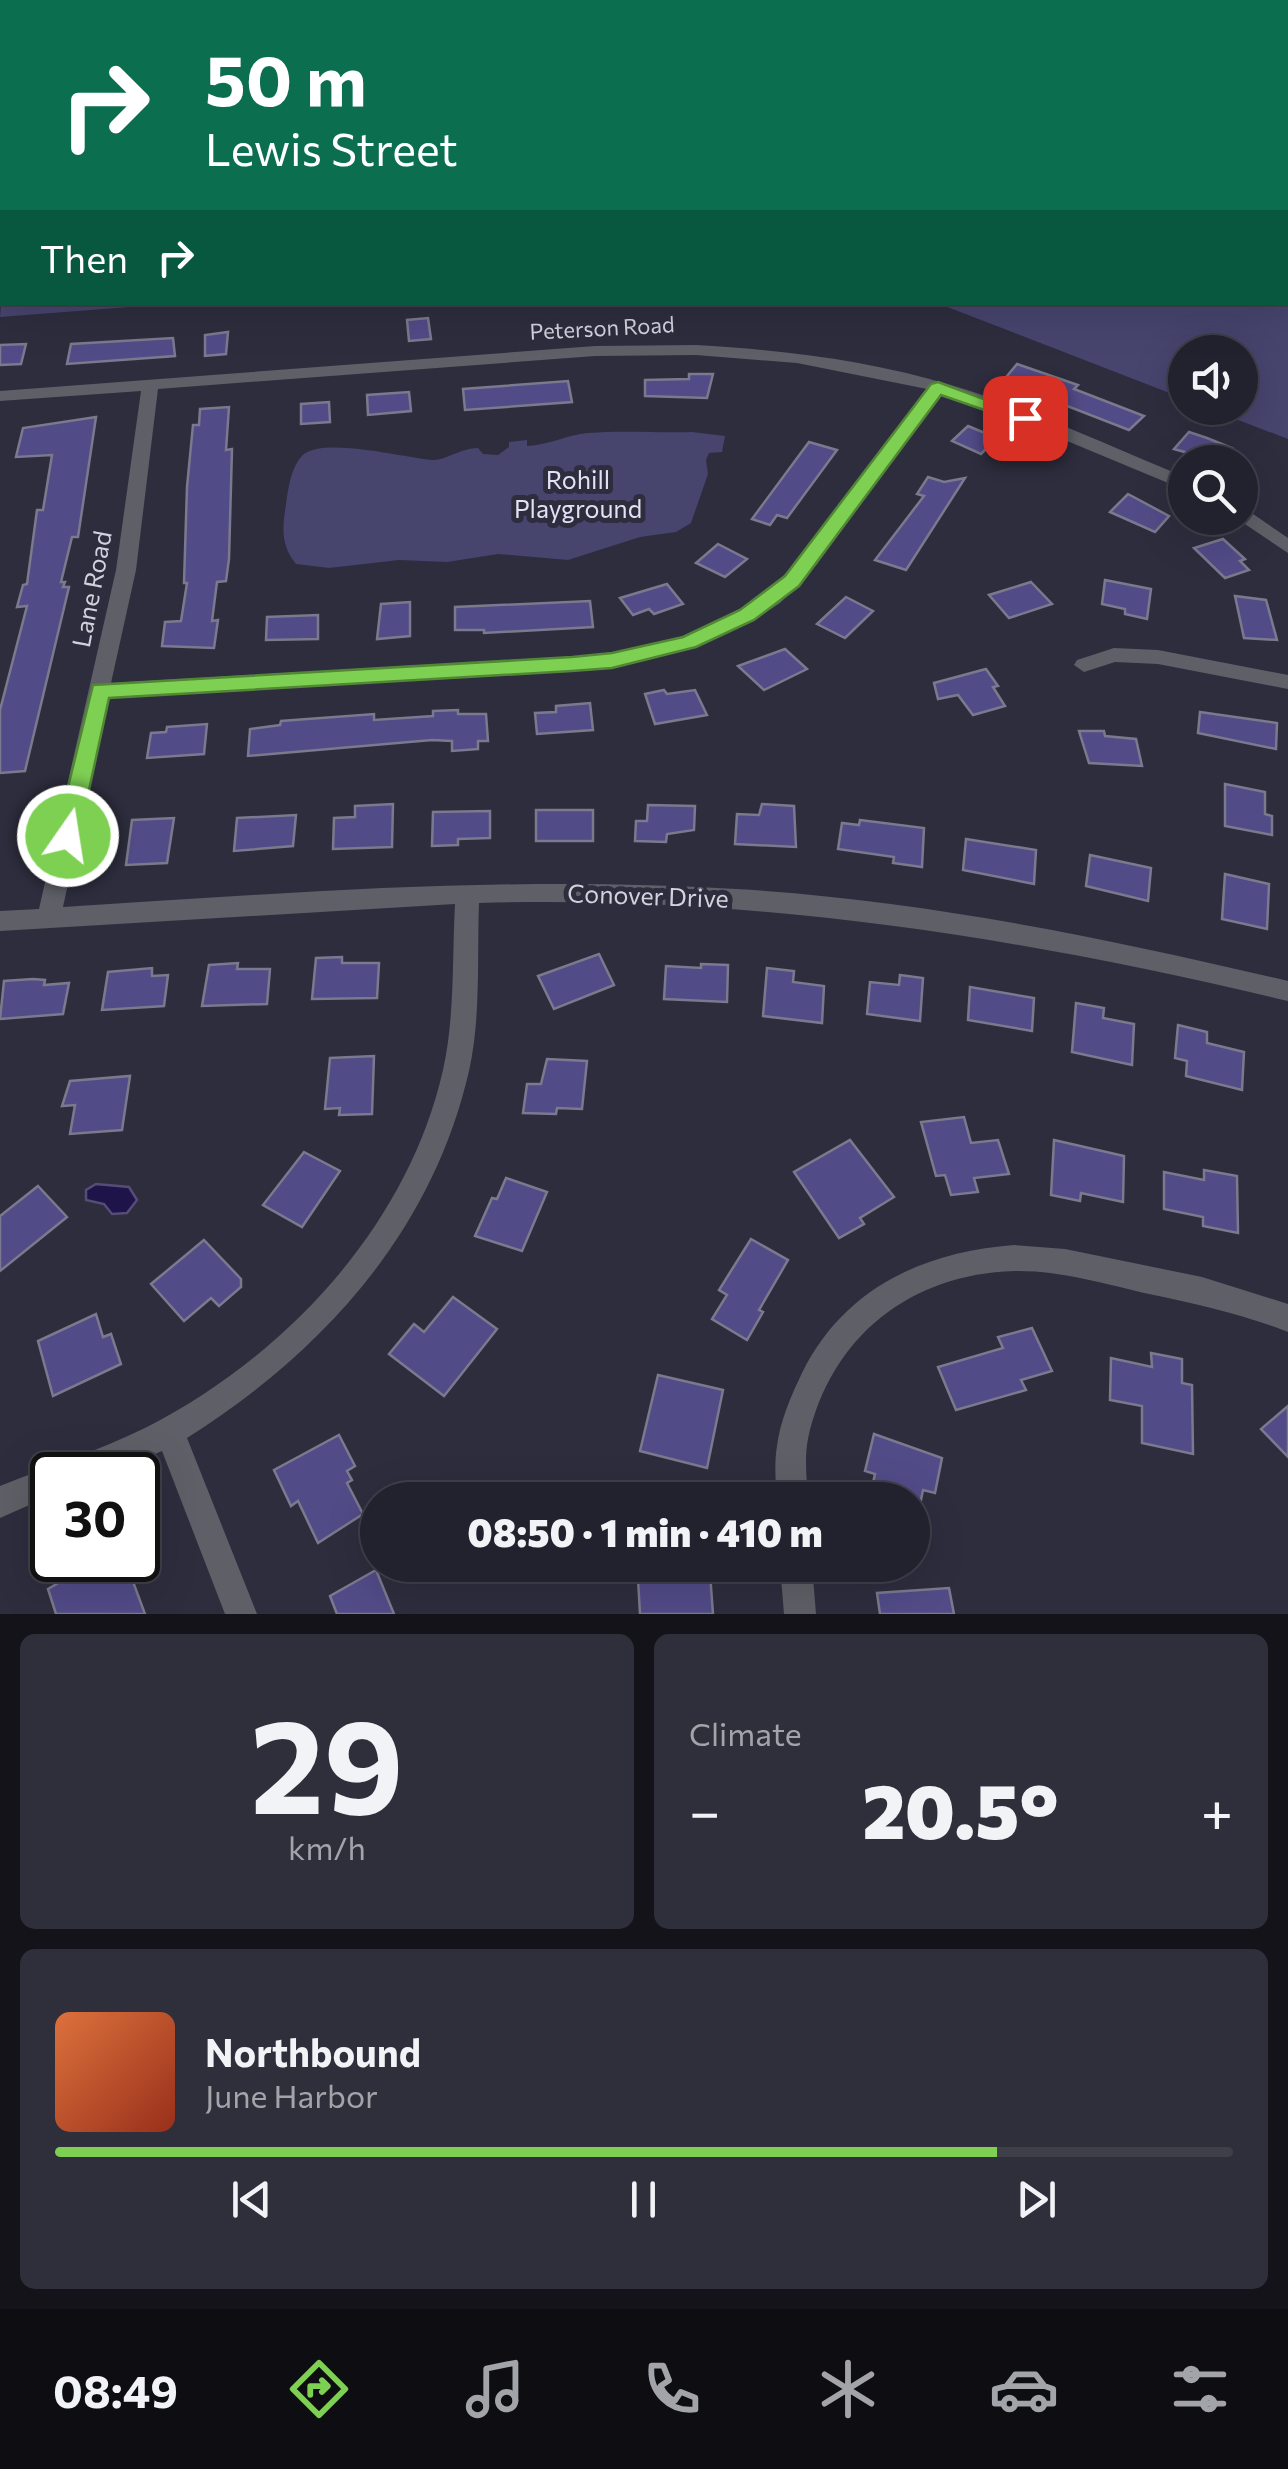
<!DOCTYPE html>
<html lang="en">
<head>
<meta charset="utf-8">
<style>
	:root { --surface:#22222e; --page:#2e2f3a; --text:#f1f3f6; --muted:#a2a4aa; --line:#3f3f4a; --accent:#7ed053 }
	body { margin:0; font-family:Commissioner,sans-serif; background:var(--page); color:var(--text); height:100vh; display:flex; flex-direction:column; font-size:38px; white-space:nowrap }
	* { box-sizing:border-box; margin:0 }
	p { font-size:32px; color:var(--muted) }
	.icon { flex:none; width:55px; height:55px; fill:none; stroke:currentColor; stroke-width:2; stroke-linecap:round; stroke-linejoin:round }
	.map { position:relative; height:1614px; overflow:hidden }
	.panel { display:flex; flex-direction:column; gap:20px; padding:20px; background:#131319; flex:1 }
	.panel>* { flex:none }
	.banner { position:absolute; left:0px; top:0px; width:1290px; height:305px; box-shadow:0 10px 40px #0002,0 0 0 2px var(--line); background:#0b6e4f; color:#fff; overflow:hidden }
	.tools { position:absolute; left:1168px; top:335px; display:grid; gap:20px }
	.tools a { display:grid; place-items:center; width:90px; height:90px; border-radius:50%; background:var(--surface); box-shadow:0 10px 40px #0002,0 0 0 2px var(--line); font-size:50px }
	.speed { position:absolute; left:30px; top:1452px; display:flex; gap:20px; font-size:50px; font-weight:700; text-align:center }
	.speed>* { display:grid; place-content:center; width:130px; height:130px; border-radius:50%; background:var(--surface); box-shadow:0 10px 40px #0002,0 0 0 2px var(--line); line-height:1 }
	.speed .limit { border:5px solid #111; border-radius:15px; background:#fff; color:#111 }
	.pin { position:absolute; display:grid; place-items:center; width:85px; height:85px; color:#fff; margin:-42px; border-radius:20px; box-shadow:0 5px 15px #0006 }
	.me { position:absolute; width:110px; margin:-55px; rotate:13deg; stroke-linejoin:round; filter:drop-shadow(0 0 8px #0008) }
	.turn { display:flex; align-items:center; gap:35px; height:210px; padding:0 40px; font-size:45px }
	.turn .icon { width:130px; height:130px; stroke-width:2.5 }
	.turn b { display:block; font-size:70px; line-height:85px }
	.then { display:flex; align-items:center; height:95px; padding:0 40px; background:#0003; gap:20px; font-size:38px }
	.big { font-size:75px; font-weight:800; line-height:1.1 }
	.panel .card { flex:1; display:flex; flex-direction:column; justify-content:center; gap:15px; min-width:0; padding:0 35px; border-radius:15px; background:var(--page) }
	.panel .dial { align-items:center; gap:0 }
	.dial b { font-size:130px; line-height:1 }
	.song { display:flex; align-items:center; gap:30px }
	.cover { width:120px; height:120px; border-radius:15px; background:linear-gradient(135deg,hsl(20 70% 55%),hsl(10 70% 35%)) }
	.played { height:10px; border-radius:5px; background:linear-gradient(90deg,var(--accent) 80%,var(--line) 80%) }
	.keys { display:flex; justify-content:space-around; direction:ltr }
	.heat { display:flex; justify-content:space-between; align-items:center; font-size:55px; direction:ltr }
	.panel .tiles { flex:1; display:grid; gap:20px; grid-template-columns:1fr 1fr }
	.card:last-child { grid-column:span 2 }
	.trip { position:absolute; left:360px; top:1482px; width:570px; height:100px; border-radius:50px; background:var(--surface); box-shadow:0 10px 40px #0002,0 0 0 2px var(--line); font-weight:800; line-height:100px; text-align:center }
	.menu { display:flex; height:160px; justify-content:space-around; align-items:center; background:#0e0e12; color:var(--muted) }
	.menu .icon { width:70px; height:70px }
	.menu .on { color:var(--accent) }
	.menu b { font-size:45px; color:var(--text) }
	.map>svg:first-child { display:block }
	.green { fill:#47446e }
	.water { fill:#1f144a; stroke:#554d76; stroke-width:2.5 }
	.building { fill:#514b87; stroke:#7a798d; stroke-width:2.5 }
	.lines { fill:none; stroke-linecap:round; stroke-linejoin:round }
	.minor { fill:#5f5f67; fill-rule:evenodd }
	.route { fill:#7ed053; stroke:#528736; stroke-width:2.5 }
	.labels { text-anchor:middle; stroke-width:10; stroke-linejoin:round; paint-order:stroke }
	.far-street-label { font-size:22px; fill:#d2d2dd; stroke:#2d2d3e }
	.park-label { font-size:25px; fill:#e2e2f5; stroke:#2d2d3e }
	.street-label { font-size:25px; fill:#d2d2dd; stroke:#2d2d3e }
</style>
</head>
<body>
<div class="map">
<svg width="1288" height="1614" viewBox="0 0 1288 1614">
	<rect width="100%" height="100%" fill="#2d2d3e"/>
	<g class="green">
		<polygon points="1288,204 1288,439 1207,408 1240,408 1240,352 1185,352 1185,399 937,303 1288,302"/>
		<polygon points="2,293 2,302 181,303 0,317"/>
		<path d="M692 432 725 436 722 452 709 453 706 460 708 474 691 523 676 532 640 537 568 560 498 554 447 562 399 560 329 568 296 564C281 546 282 528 286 505 288 490 291 465 304 454 326 437 406 458 434 460 445 460 462 448 478 448L483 454 498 455 509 447V442L527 440V446C549 445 566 435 588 433 622 430 658 433 692 432Z"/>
	</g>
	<polygon class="water" points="96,1184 129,1187 137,1200 127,1213 112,1214 104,1204 86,1200 86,1190"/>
	<g class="building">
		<polygon points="428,318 431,339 409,341 407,320"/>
		<polygon points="228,332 226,354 205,356 205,335"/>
		<polygon points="173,338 175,356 67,364 71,344"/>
		<polygon points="26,344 21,364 0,365 0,345"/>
		<polygon points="1017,364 1078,385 1074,389 1144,416 1129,430 1003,381"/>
		<polygon points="689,374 713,374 707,398 645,396 645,380 689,379"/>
		<polygon points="568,381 572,402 465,410 463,389"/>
		<polygon points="409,392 411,411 368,415 367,395"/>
		<polygon points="329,402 330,422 301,424 301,404"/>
		<polygon points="229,407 226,450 232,449 229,559 226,581 217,582 212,621 218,620 214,648 162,646 165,622 181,621 187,583 184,583 187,487 193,425 199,425 200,409"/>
		<polygon points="96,417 78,537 72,537 61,582 65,582 63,587 69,587 25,771 0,773 0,710 27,606 17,607 23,585 27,584 37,510 43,510 52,455 16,457 23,428"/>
		<polygon points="968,426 997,438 981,454 952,441"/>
		<polygon points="1189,432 1207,438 1232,448 1220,462 1174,449"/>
		<polygon points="809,442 837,450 787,518 777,515 770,525 752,519"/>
		<polygon points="928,477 944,482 965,478 906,570 875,560 924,496 917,494"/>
		<polygon points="1128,494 1169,516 1155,532 1110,512"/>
		<polygon points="1223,539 1245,559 1240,561 1249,570 1225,578 1194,548"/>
		<polygon points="718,544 747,559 725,577 696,563"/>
		<polygon points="1105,580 1151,589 1147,619 1125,614 1125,609 1102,604"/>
		<polygon points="1031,582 1052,604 1009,618 989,595"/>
		<polygon points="667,584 683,604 654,614 649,609 633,615 620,598"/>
		<polygon points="1235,596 1266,600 1277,640 1244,638"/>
		<polygon points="846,597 873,611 845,638 817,624"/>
		<polygon points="590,601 593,627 484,633 484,630 455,630 455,607"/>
		<polygon points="410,602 410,636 377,639 381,604"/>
		<polygon points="318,615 318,639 266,640 267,617"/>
		<polygon points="785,649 807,669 764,690 738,666"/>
		<polygon points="986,669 998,686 993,687 1005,706 973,715 958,695 938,699 934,683"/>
		<polygon points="664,690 667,694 695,690 707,715 655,724 645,694"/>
		<polygon points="590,703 593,730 537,734 535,713 556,712 556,706"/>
		<polygon points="458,710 458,714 486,714 488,741 478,741 478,749 452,751 452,741 432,740 248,756 250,729 280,725 281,721 374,714 374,720 433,716 433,711"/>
		<polygon points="1200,712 1277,723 1276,749 1198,733"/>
		<polygon points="207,724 204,754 147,758 151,733 166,732 167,727"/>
		<polygon points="1079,731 1104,731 1105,736 1136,739 1142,766 1089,763"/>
		<polygon points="1225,784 1265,792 1265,814 1272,816 1272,835 1225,826"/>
		<polygon points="393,804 392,847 333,849 334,818 355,817 355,806"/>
		<polygon points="762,804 794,806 796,847 735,844 737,814 759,815"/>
		<polygon points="648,805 695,806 694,830 667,834 666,842 635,841 636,821 647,821"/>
		<rect x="536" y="810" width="57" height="31"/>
		<polygon points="490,811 490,838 458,839 458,845 432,846 433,812"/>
		<polygon points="296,815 293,846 234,851 237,818"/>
		<polygon points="174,818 167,863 126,865 132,820"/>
		<polygon points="860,820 924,828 922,867 893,863 894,857 838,849 842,823 859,825"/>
		<polygon points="966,839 1036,850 1034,884 963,870"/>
		<polygon points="1090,855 1151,868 1148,901 1086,886"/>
		<polygon points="1225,874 1269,884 1267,929 1222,919"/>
		<polygon points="599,954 614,985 554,1009 538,976"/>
		<polygon points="342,957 342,963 379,963 377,998 312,999 316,958"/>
		<polygon points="238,963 237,969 270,969 267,1004 202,1006 209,965"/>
		<polygon points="701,964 728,965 727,1002 664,999 666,966 701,968"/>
		<polygon points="152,968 152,976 168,975 164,1006 102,1010 108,972"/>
		<polygon points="767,968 794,971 793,982 824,986 822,1023 763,1016"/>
		<polygon points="900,975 923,978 920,1021 867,1014 870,982 899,985"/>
		<polygon points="33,979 45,980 44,985 69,983 63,1014 0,1019 4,981"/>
		<polygon points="970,987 1034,998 1032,1031 968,1020"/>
		<polygon points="1076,1003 1104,1008 1103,1018 1134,1024 1132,1065 1072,1052"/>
		<polygon points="1178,1025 1207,1032 1207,1043 1244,1052 1242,1090 1186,1076 1187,1061 1175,1058"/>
		<polygon points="374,1056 372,1114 339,1115 340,1108 325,1109 330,1058"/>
		<polygon points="547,1059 587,1061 582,1109 557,1108 556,1114 523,1113 527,1084 541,1084"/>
		<polygon points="130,1076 122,1130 70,1134 75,1105 62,1106 70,1081"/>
		<polygon points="964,1117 971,1143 998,1140 1009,1174 974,1178 978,1192 951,1195 945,1175 936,1176 921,1122"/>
		<polygon points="850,1140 894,1197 860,1218 864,1224 839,1238 794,1172"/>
		<polygon points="1054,1140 1124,1156 1123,1202 1081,1193 1080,1201 1051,1195"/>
		<polygon points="304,1152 340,1171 302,1227 263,1205"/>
		<polygon points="1204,1170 1237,1176 1238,1233 1203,1226 1203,1217 1164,1209 1164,1172 1204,1180"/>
		<polygon points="506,1178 547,1192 522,1251 475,1236 492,1198 497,1199"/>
		<polygon points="38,1186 67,1217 0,1271 0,1216"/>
		<polygon points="751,1239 788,1260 759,1310 763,1312 747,1340 712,1319 727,1295 719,1290"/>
		<polygon points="204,1240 241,1279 241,1287 219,1306 211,1298 184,1321 151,1284"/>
		<polygon points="453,1297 497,1329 444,1396 389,1354 414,1324 424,1332"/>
		<polygon points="96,1314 103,1337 111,1334 121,1364 53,1396 38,1341"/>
		<polygon points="1032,1328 1052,1371 1021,1380 1026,1390 956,1410 938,1367 1003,1348 998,1337"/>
		<polygon points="1151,1353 1182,1359 1182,1383 1192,1385 1193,1454 1142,1443 1142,1406 1110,1400 1111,1358 1152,1367"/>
		<polygon points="658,1375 723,1390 707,1468 640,1451"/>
		<polygon points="1288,1406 1288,1457 1261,1429"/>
		<polygon points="874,1434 942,1458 935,1493 923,1490 921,1500 869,1500 875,1474 865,1471"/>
		<polygon points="339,1435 355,1466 347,1471 352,1480 347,1483 363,1514 318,1543 298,1501 291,1506 274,1470"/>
		<polygon points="97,1560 125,1560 145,1614 56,1614 48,1589"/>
		<polygon points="650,1565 703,1565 703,1574 710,1573 713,1614 640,1614 638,1579 650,1578"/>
		<polygon points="376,1570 394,1614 337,1614 330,1596"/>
		<polygon points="949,1588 954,1614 880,1614 877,1593"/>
	</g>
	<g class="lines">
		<g class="minor">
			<path d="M696 345C783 350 868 360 951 385 1032 409 1108 446 1185 477V490L1012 418 941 393 817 564 780 603 754 620 696 647 612 668 108 698 63 907C287 893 512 875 736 889 923 900 1106 938 1288 981V1001C1021 937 754 895 479 903 477 959 481 1017 469 1071 432 1232 323 1352 187 1438L257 1614H225L162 1451 105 1475H52V1495L0 1518V1486C49 1466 99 1451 147 1427 286 1356 408 1225 443 1070 455 1016 452 959 455 904L0 931V911L39 909 116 570 141 391 0 401V391L595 346ZM696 355 797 363 927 389 803 556 766 593 740 610 683 636 612 654 111 683 136 570 158 389 595 356Z"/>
			<polygon points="1240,505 1288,538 1288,553 1236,518 1240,518"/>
			<polygon points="1114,648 1158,650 1288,675 1288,689 1158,664 1115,662 1084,672 1074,665 1077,660"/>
			<path d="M1014 1245 1065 1249 1202 1277 1288 1304V1332C1242 1314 1197 1304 1149 1294 1105 1284 1060 1270 1014 1271 911 1274 831 1336 808 1439 804 1459 807 1480 808 1500H776C776 1482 774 1464 777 1446 780 1421 791 1396 802 1373 844 1288 923 1252 1014 1245Z"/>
			<polygon points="780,1565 812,1565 816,1614 784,1614"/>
		</g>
	</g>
	<polygon class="route" points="938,382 1034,418 1031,422 1019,422 941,395 799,586 754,620 696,647 612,668 572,671 109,698 79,836 68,845 56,836 93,685 572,657 612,653 683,637 740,610 785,576 931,384"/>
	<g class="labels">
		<g class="far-street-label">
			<text transform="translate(602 328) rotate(-3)" y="8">Peterson Road</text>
		</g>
		<g class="park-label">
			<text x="578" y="489">Rohill<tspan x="578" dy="29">Playground</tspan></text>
		</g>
		<g class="street-label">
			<text transform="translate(92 589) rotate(-79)" y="9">Lane Road</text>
			<text transform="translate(648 896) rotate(2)" y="9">Conover Drive</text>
		</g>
	</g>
</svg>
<div class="tools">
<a><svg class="icon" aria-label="sound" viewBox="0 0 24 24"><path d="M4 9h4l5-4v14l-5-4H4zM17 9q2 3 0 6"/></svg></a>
<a><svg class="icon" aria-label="search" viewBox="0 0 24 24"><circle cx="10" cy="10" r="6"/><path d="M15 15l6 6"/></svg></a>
</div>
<div class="speed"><div class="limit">30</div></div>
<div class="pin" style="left:1025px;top:418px;background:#d93025"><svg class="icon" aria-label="arrive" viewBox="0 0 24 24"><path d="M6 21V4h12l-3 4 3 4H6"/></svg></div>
<svg class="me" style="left:68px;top:836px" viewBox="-20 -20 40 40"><circle r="17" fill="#7ed053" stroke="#fff" stroke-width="3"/><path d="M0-11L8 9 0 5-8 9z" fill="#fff"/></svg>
<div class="trip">08:50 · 1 min · 410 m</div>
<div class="banner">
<div class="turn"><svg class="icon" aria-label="right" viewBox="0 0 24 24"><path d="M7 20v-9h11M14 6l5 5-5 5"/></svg><div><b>50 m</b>Lewis Street</div></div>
<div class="then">Then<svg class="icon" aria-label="right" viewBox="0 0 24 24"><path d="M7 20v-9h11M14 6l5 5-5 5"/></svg></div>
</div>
</div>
<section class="panel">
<div class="tiles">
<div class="card dial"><b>29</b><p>km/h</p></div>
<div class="card"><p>Climate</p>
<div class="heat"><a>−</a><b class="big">20.5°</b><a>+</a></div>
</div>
<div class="card">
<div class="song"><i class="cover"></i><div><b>Northbound</b><p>June Harbor</p></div></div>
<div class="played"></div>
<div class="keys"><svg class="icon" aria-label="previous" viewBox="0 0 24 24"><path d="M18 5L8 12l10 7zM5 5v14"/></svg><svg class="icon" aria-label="pause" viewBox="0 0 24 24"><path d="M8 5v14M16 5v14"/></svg><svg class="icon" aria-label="next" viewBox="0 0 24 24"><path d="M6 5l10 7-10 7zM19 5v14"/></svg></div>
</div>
</div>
</section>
<nav class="menu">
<b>08:49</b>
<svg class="icon on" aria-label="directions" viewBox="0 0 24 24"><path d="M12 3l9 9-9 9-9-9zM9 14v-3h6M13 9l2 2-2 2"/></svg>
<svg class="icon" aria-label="music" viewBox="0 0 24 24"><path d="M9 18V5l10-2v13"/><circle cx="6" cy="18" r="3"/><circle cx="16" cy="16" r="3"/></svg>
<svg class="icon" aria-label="phone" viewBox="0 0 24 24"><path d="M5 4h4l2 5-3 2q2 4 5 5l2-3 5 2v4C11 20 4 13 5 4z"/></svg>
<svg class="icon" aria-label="climate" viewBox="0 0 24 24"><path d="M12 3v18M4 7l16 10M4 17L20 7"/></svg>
<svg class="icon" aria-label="car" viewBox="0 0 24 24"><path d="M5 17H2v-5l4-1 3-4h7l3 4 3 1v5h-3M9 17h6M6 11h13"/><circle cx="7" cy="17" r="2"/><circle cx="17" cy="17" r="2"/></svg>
<svg class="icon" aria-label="filters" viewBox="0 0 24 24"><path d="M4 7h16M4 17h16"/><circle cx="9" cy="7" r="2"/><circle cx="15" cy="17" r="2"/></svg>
</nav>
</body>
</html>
